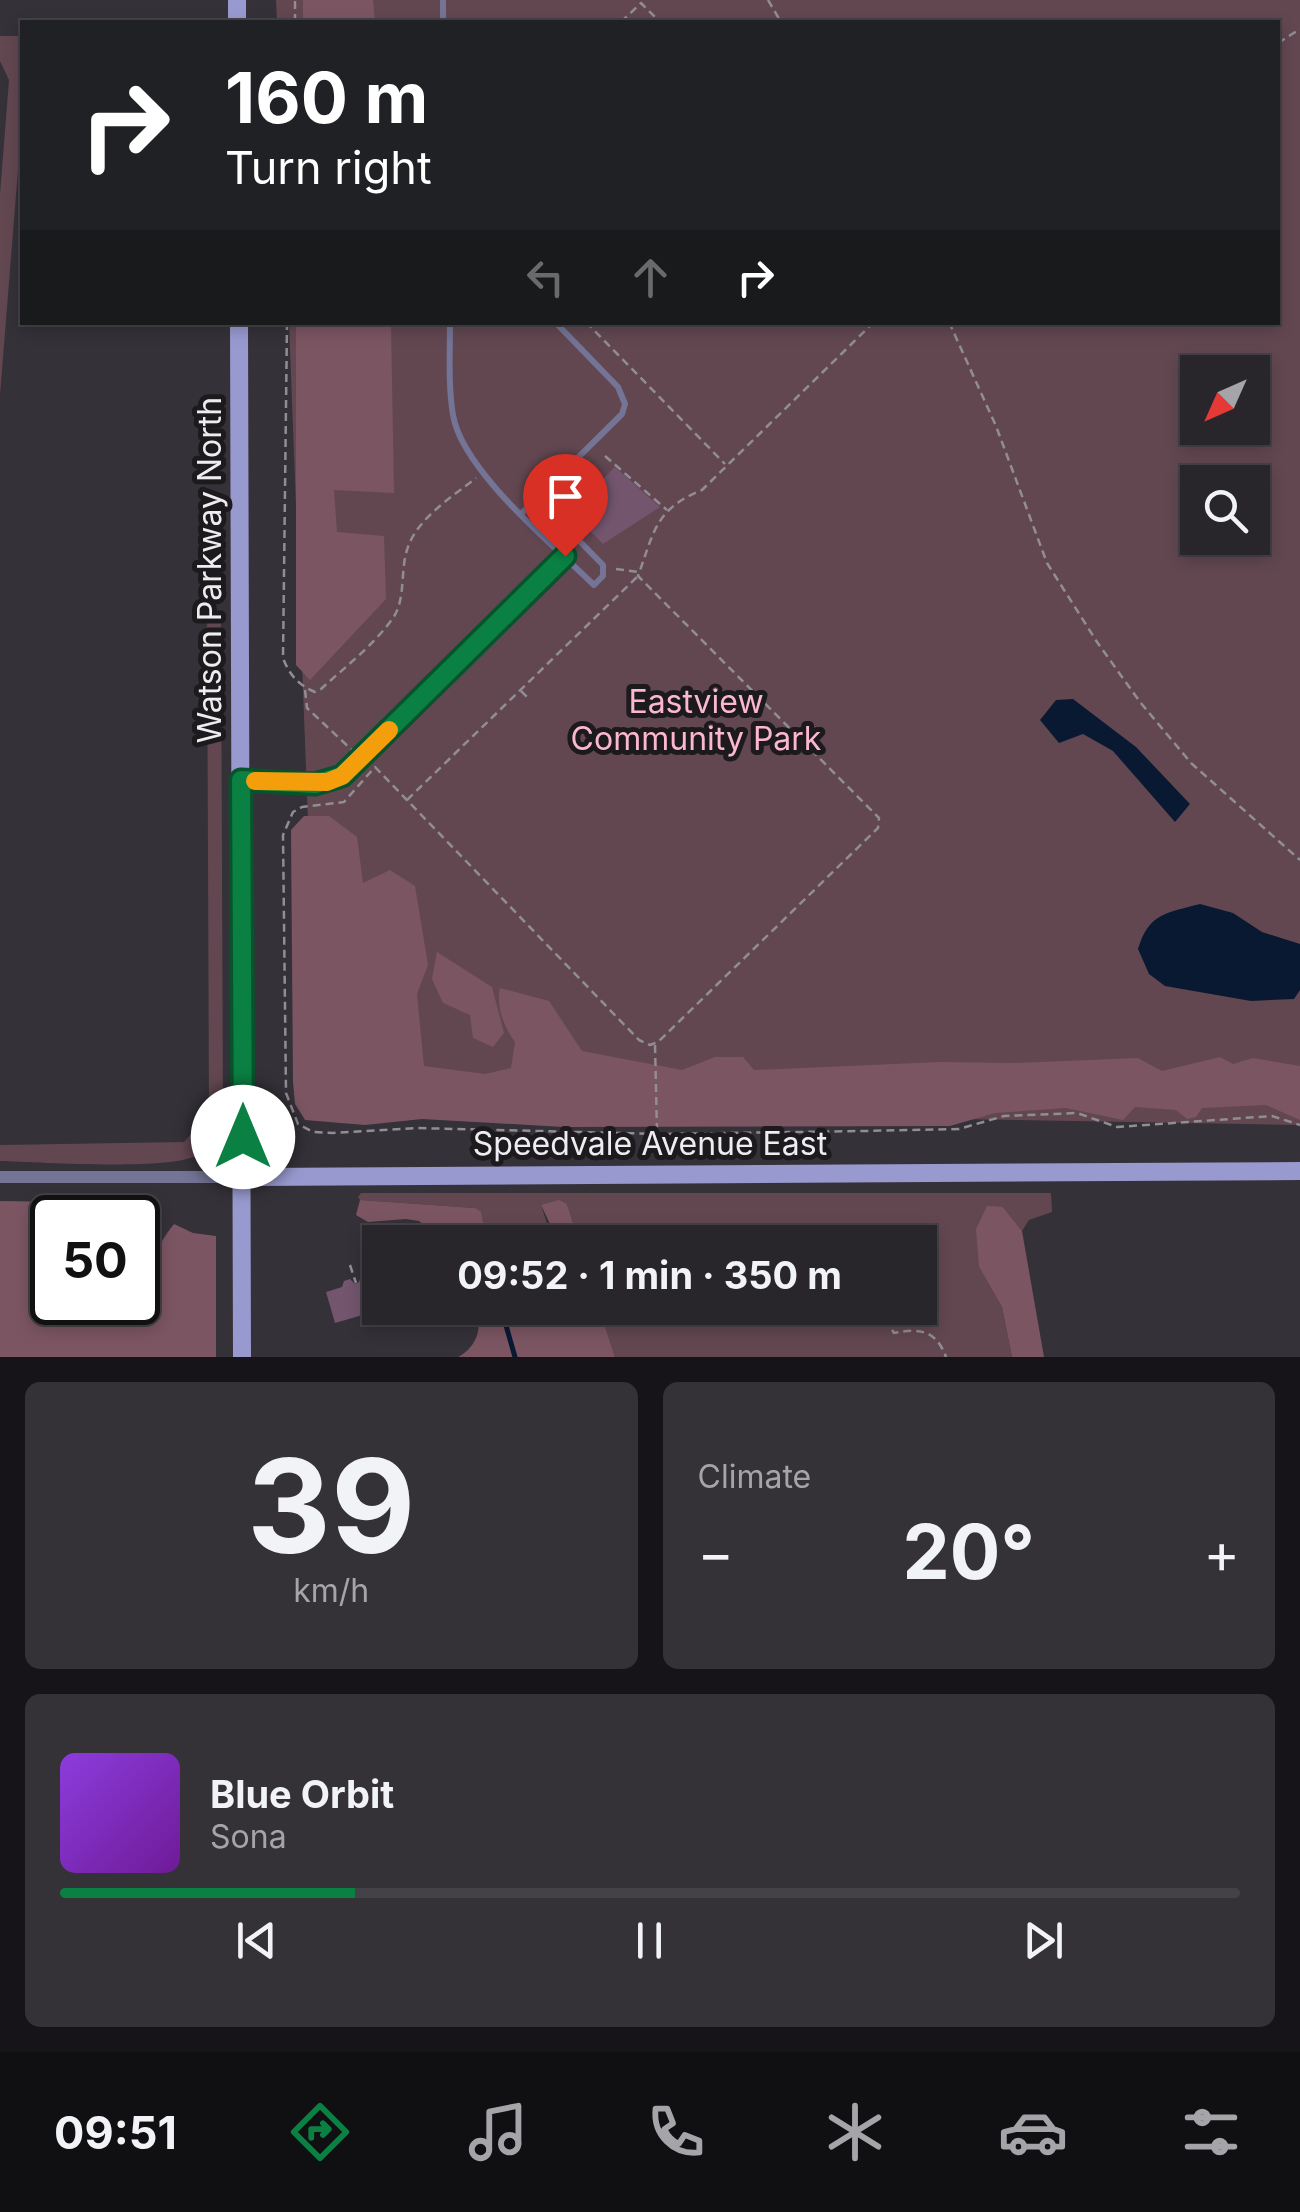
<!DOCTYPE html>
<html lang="en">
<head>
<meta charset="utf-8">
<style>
	:root { --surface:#28252b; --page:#343137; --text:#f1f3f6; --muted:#a5a5a9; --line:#444247; --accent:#0b8043 }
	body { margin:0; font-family:Inter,sans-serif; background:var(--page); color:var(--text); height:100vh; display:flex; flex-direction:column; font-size:38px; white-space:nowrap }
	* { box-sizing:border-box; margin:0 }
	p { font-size:32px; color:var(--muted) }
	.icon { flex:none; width:55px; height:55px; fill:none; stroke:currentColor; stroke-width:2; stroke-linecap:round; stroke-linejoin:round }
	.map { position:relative; height:1357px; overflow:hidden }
	.drawer { display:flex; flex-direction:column; gap:25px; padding:25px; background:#161418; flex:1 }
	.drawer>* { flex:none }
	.top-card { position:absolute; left:20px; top:20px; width:1260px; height:305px; border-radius:0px; box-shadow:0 5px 15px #0003,0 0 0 2px var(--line); background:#202124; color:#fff; overflow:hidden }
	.needle { width:65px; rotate:225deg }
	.tools { position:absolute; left:1180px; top:355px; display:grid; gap:20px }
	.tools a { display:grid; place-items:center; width:90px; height:90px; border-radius:0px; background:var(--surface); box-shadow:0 5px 15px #0003,0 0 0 2px var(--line); font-size:50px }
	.speed { position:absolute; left:30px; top:1195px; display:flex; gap:20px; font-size:50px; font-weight:700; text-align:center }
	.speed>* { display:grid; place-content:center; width:130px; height:130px; border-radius:50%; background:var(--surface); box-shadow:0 5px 15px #0003,0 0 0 2px var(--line); line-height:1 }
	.speed .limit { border:5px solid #111; border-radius:15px; background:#fff; color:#111 }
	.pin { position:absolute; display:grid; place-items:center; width:85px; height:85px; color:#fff; margin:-102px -42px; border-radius:50% 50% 50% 0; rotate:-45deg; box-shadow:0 0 10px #0007 }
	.pin .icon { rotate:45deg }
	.me { position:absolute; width:110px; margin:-55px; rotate:0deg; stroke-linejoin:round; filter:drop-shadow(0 0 8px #0008) }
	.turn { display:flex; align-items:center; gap:35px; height:210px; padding:0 40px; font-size:45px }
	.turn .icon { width:130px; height:130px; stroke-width:2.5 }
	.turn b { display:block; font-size:70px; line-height:85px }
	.lanes { display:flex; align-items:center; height:95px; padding:0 40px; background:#0003; justify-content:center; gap:50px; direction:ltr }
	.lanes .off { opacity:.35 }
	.big { font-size:75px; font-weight:700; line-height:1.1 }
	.drawer .tile { flex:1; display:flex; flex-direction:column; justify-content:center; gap:15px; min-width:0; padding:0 35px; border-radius:15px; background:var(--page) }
	.drawer .dial { align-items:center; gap:0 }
	.dial b { font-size:130px; line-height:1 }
	.song { display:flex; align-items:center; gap:30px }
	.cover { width:120px; height:120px; border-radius:15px; background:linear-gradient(135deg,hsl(270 70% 55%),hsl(280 70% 35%)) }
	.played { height:10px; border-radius:5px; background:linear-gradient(90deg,var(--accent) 25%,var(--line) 25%) }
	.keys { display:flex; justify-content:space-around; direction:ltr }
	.heat { display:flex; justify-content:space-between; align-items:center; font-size:55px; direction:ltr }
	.drawer .tiles { flex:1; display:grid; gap:25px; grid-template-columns:1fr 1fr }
	.tile:last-child { grid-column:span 2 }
	.trip { position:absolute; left:362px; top:1225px; width:575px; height:100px; border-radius:0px; background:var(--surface); box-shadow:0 5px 15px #0003,0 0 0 2px var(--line); font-weight:700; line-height:100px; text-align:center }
	.tab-bar { display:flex; height:160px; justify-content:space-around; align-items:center; background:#100f11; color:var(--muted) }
	.tab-bar .icon { width:70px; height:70px }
	.tab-bar .current { color:var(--accent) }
	.tab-bar b { font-size:45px; color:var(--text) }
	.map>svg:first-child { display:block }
	.green { fill:#624750; fill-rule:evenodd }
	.forest { fill:#7b5562 }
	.water { fill:#091932 }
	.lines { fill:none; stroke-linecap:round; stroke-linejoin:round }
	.stream { stroke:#091932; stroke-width:5 }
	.building { fill:#73556e }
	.path { stroke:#918d94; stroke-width:2.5; stroke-dasharray:8 5; stroke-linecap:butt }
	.lane { stroke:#737496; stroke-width:6 }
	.street { stroke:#737496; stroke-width:12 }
	.secondary { stroke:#9899ce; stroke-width:18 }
	.route-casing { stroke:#07532c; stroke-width:25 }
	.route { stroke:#0b8043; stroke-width:18 }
	.slow { stroke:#f59e0b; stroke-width:18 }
	.labels { text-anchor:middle; stroke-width:10; stroke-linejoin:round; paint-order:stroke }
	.street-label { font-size:32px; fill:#efecf1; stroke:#1c1a1d }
	.park-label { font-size:32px; fill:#fbb7ce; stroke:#1c1a1d }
</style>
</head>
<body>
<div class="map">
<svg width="1300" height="1357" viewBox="0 0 1300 1357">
	<rect width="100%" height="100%" fill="#353139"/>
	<g class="green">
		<path d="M276 0H1300V1125L319 1108 289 323 1278 322V22H277ZM1198 372H1252V428H1198ZM1198 482H1252V538H1198Z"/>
		<polygon points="0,36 22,36 22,120 0,395 0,194 9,80 0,61"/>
		<path d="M207 602 214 605 221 620 223 1125C217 1137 211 1148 198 1155 170 1171 39 1162 0 1161V1145L184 1142 209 1113Z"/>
		<polygon points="361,1193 1051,1193 1052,1212 1029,1220 1022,1231 1003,1207 979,1267 1002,1307 1012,1357 615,1357 599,1308 920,1308 920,1242 579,1242 567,1204 541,1205 553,1242 511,1242 500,1229 483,1222 475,1208 360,1200 358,1197"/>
	</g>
	<g class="forest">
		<polygon points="303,0 373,0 375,22 303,22"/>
		<polygon points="296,323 391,323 394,493 334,490 337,532 384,536 386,599 310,680 296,665"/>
		<path d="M304 816H329L357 837 363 883 390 870 415 886 428 965 417 994 424 1066 485 1074 511 1068 515 1042C504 1027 496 1007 500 988L549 1001 582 1051 682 1070 715 1057H743L754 1070 939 1062 1013 1063 1138 1058 1162 1071 1220 1057 1233 1064 1253 1058 1300 1066V1120L1266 1105 1202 1108 1196 1117 1187 1119 1176 1110 1135 1107 1123 1120 1066 1108 995 1113 950 1126 564 1127 422 1119 365 1125 305 1120 295 1104 293 1082 291 830Z"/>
		<polygon points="437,952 492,987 504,1033 493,1047 473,1038 470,1015 443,1003 432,979"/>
		<polygon points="360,1200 475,1208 481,1212 483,1222 500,1229 511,1242 445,1242 419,1221 406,1219 368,1222 356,1215"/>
		<polygon points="559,1200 567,1204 579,1242 553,1242 550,1224 541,1205"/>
		<path d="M0 1201 64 1202 59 1217 52 1218V1235L46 1254 52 1302C68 1302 79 1313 95 1313 111 1313 122 1302 138 1302 138 1283 161 1239 174 1224L193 1233 216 1236V1357H0Z"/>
		<polygon points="987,1206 1003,1207 1022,1231 1044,1357 1012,1357 1002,1307 979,1267 976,1229"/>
		<path d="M478 1308H599L615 1357H458C478 1346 481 1329 478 1308Z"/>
	</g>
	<g class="water">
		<polygon points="1073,699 1136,747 1190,804 1175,822 1113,751 1083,734 1059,743 1040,720 1056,700"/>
		<path d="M1200 904 1233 913 1262 932 1300 944V990L1294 999 1251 1001 1165 986 1149 974 1138 949C1149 913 1166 913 1200 904Z"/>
	</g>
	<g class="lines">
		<polyline class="stream" points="501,1308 515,1357"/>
	</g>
	<g class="building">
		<polygon points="615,467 660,507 603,544 570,511"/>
		<rect x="138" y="1236" width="8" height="22"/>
		<polygon points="367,1275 371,1279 380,1276 380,1310 335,1323 326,1292 342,1287 344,1281 350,1279 355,1284 359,1282 361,1276"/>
		<polygon points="713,1308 735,1308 737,1315 716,1320"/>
		<polygon points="802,1308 870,1308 870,1312 847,1312 847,1325 811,1325 811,1314 802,1314"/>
	</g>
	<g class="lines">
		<g class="path">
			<polyline points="768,0 781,22"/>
			<polyline points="295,22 295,0"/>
			<polyline points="621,22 641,3 660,22"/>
			<polyline points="1278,43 1300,29"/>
			<path d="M287 322 283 658C289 674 298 685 315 692L321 689C345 667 374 645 393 618 406 599 400 572 407 550 416 519 452 497 476 478"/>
			<polyline points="586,322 725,464"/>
			<path d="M874 322 702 490C655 509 654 532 638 576L879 818 878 828 658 1042 650 1045 639 1040 375 767 344 802 302 807 293 812 283 835 286 1093 298 1124 313 1132 333 1133 416 1128 661 1134 863 1131 959 1129 1004 1116 1077 1113 1117 1127 1272 1116 1300 1125"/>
			<polyline points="949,322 996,426 1047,563 1097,642 1140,702 1191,763 1300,860"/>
			<polyline points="605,456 667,510"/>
			<polyline points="616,569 638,572"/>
			<polyline points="305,690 307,708 353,751"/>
			<polyline points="521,691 528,698"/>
			<polyline points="407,800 637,577"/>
			<polyline points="655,1045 657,1132"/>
			<polyline points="350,1265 356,1283"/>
			<path d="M878 1308 894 1333C920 1328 936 1330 946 1357"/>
		</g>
		<g class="lane">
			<polyline points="443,0 443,22"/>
			<path d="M450 322C450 353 448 385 453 415 462 470 553 545 594 585L603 576V565L537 498"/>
			<polyline points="522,513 622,414 625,404 618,387 555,322"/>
			<polyline points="242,780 315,784 342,776 565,556"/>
		</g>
		<polyline class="street" points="0,1177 243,1177"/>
		<g class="secondary">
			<polyline points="237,0 237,22"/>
			<polyline points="239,322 242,1357"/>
			<polyline points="243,1177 1300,1171"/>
		</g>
	</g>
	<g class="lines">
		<defs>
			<polyline id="route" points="243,1137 241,780 315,784 342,776 565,556"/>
		</defs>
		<use href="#route" class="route-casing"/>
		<use href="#route" class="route"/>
		<polyline class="slow" points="255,781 327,782 342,776 389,730"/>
	</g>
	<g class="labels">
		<g class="street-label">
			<text transform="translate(210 570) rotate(-90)" y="11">Watson Parkway North</text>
			<text x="650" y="1155">Speedvale Avenue East</text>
		</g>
		<g class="park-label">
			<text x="696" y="713">Eastview<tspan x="696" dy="37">Community Park</tspan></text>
		</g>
	</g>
</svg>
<div class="tools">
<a><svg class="needle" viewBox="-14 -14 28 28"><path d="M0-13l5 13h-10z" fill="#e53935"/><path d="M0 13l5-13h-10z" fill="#a5a5a9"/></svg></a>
<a><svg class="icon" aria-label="search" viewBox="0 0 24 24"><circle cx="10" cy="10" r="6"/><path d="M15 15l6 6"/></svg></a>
</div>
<div class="speed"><div class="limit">50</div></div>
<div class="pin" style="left:565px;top:556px;background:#d93025"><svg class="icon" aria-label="arrive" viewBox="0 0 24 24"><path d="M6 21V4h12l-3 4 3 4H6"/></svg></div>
<svg class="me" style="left:243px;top:1137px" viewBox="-20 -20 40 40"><circle r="19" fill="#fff"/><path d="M0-13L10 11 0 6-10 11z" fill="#0b8043"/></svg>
<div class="trip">09:52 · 1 min · 350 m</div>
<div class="top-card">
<div class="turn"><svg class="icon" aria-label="right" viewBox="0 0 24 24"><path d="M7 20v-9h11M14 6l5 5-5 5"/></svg><div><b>160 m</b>Turn right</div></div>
<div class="lanes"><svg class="icon off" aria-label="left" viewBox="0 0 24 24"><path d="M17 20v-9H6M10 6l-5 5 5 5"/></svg><svg class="icon off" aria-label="ahead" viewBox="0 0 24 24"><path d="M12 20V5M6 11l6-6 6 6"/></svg><svg class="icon" aria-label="right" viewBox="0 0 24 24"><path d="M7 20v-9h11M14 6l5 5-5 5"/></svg></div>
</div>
</div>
<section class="drawer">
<div class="tiles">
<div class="tile dial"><b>39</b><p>km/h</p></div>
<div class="tile"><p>Climate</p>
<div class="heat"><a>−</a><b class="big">20°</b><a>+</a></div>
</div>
<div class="tile">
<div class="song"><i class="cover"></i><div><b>Blue Orbit</b><p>Sona</p></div></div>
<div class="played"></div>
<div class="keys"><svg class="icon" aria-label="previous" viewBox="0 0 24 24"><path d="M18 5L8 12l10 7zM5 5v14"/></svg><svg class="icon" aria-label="pause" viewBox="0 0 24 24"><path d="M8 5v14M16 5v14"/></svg><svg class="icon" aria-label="next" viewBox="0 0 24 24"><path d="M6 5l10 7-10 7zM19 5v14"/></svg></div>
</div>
</div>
</section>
<nav class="tab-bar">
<b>09:51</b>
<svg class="icon current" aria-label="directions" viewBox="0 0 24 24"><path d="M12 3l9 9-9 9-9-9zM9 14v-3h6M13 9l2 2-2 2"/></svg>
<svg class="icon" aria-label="music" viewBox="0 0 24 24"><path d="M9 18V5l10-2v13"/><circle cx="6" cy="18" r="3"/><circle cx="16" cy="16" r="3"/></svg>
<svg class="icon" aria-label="phone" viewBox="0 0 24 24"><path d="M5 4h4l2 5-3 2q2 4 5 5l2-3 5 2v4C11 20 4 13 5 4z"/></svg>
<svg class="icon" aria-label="climate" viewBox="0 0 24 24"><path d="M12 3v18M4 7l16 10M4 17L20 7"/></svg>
<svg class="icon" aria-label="car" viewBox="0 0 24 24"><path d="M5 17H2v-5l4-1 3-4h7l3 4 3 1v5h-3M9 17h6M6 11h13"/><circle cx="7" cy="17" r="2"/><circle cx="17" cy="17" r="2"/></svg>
<svg class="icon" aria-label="filters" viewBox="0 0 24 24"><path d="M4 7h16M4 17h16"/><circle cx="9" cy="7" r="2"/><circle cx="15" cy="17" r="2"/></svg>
</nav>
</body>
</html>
